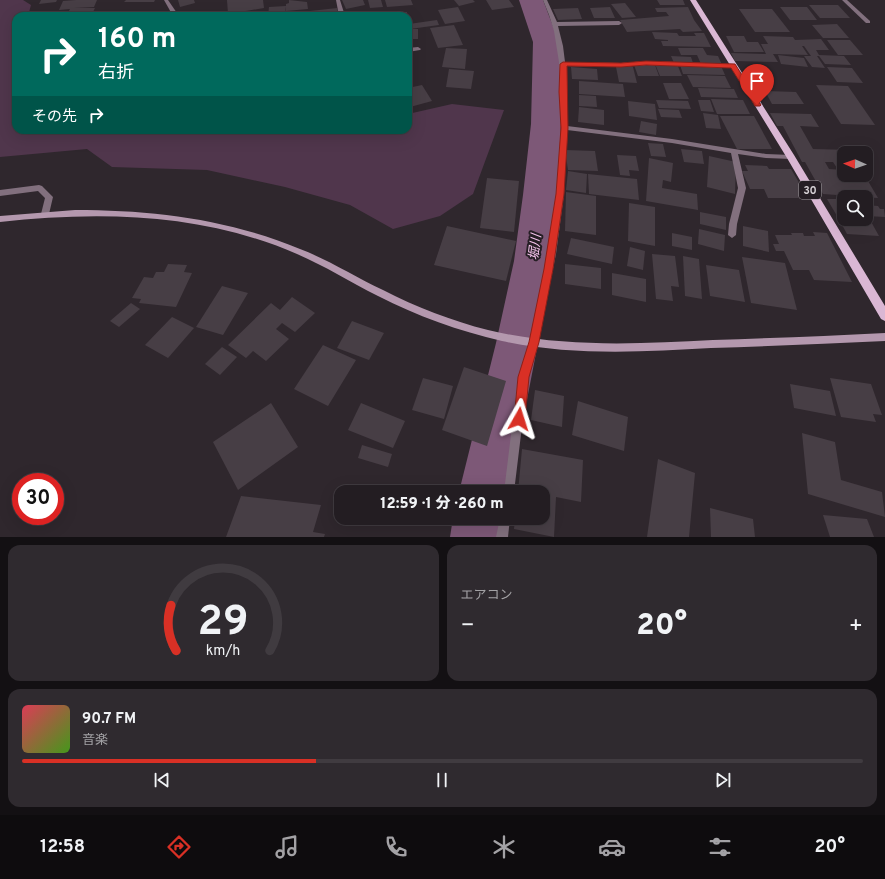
<!DOCTYPE html>
<html lang="ja">
<head>
<meta charset="utf-8">
<style>
	:root { --surface:#231d22; --page:#2f2a2f; --text:#f1f3f6; --muted:#a3a2a5; --line:#403b40; --accent:#d93025 }
	body { margin:0; font-family:Overpass,"Noto Sans JP",sans-serif; background:var(--page); color:var(--text); height:100vh; display:flex; flex-direction:column; font-size:15px; white-space:nowrap }
	* { box-sizing:border-box; margin:0 }
	p { font-size:13px; color:var(--muted) }
	.icon { flex:none; width:22px; height:22px; fill:none; stroke:currentColor; stroke-width:2; stroke-linecap:round; stroke-linejoin:round }
	.map { position:relative; height:537px; overflow:hidden }
	.panel { display:flex; flex-direction:column; gap:8px; padding:8px; background:#131013; flex:1 }
	.panel>* { flex:none }
	.hud { position:absolute; left:12px; top:12px; width:400px; height:122px; border-radius:12px; box-shadow:0 4px 16px #0002,0 0 0 1px var(--line); background:#00695c; color:#fff; overflow:hidden }
	.needle { width:26px; rotate:272deg }
	.buttons { position:absolute; left:837px; top:146px; display:grid; gap:8px }
	.buttons a { display:grid; place-items:center; width:36px; height:36px; border-radius:8px; background:var(--surface); box-shadow:0 4px 16px #0002,0 0 0 1px var(--line); font-size:20px }
	.speed { position:absolute; left:12px; top:473px; display:flex; gap:8px; font-size:20px; font-weight:700; text-align:center }
	.speed>* { display:grid; place-content:center; width:52px; height:52px; border-radius:50%; background:var(--surface); box-shadow:0 4px 16px #0002,0 0 0 1px var(--line); line-height:1 }
	.speed .limit { border:6px solid #d22; background:#fff; color:#111 }
	.pin { position:absolute; display:grid; place-items:center; width:34px; height:34px; color:#fff; margin:-41px -17px; border-radius:50% 50% 50% 0; rotate:-45deg; box-shadow:0 0 4px #0007 }
	.pin .icon { rotate:45deg }
	.me { position:absolute; width:44px; margin:-22px; rotate:6deg; stroke-linejoin:round; filter:drop-shadow(0 0 3px #0008) }
	.turn { display:flex; align-items:center; gap:14px; height:84px; padding:0 20px; font-size:18px }
	.turn .icon { width:52px; height:52px; stroke-width:2.5 }
	.turn b { display:block; font-size:28px; line-height:34px }
	.then { display:flex; align-items:center; height:38px; padding:0 20px; background:#0003; gap:8px; font-size:15px }
	.big { font-size:30px; font-weight:800; line-height:1.1 }
	.panel .widget { flex:1; display:flex; flex-direction:column; justify-content:center; gap:6px; min-width:0; padding:0 14px; border-radius:12px; background:var(--page) }
	.panel .dial { align-items:center; gap:0 }
	.dial svg { height:104px; overflow:visible; fill:none; stroke:var(--line); stroke-width:7; stroke-linecap:round; text-anchor:middle }
	.dial text { fill:var(--text); stroke:none }
	.song { display:flex; align-items:center; gap:12px }
	.cover { width:48px; height:48px; border-radius:6px; background:linear-gradient(135deg,hsl(350 70% 55%),hsl(100 70% 35%)) }
	.played { height:4px; border-radius:2px; background:linear-gradient(90deg,var(--accent) 35%,var(--line) 35%) }
	.keys { display:flex; justify-content:space-around; direction:ltr }
	.heat { display:flex; justify-content:space-between; align-items:center; font-size:22px; direction:ltr }
	.panel .tiles { flex:1; display:grid; gap:8px; grid-template-columns:1fr 1fr }
	.widget:last-child { grid-column:span 2 }
	.trip { position:absolute; left:334px; top:485px; width:216px; height:40px; border-radius:12px; background:var(--surface); box-shadow:0 4px 16px #0002,0 0 0 1px var(--line); font-weight:800; line-height:40px; text-align:center }
	.dock { display:flex; height:64px; justify-content:space-around; align-items:center; background:#0e0c0e; color:var(--muted) }
	.dock .icon { width:28px; height:28px }
	.dock .active { color:var(--accent) }
	.dock b { font-size:18px; color:var(--text) }
	.map>svg:first-child { display:block }
	.green { fill:#50364c }
	.lines { fill:none; stroke-linecap:round; stroke-linejoin:round }
	.river { fill:#7d5877; fill-rule:evenodd }
	.building { fill:#473e45 }
	.lane { fill:#82707e; fill-rule:evenodd }
	.street { fill:#82707e; fill-rule:evenodd }
	.secondary { fill:#b498ae; fill-rule:evenodd }
	.primary { fill:#dab7d4; fill-rule:evenodd }
	.route { fill:#d93025; stroke:#8d1f18 }
	.labels { text-anchor:middle; stroke-width:4; stroke-linejoin:round; paint-order:stroke }
	.shield { fill:#251e24; stroke:#a09b9f; stroke-width:1 }
	.shield-label { font-size:11px; font-weight:bold; fill:#d5d0d4 }
	.water-label { font-size:13px; font-style:italic; fill:#f8c6ef; stroke:#251e24 }
</style>
</head>
<body>
<div class="map">
<svg width="885" height="537" viewBox="0 0 885 537">
	<rect width="100%" height="100%" fill="#2f272d"/>
	<polygon class="green" points="0,0 23,0 31,5 28,16 16,16 16,130 408,130 408,114 452,104 504,110 473,194 440,216 393,229 350,205 285,187 207,170 112,167 87,149 0,157"/>
	<g class="lines">
		<g class="river">
			<polygon points="519,0 543,0 559,42 561,124 557,195 552,261 538,343 509,492 459,492 496,343 514,261 523,195 531,124 533,42"/>
			<polygon points="453,518 505,518 502,537 450,537"/>
		</g>
	</g>
	<g class="building">
		<polygon points="41,0 57,0 56,2 39,4"/>
		<polygon points="76,0 97,0 94,7 74,8 95,8 91,16 66,16 70,9 59,10 63,1"/>
		<polygon points="126,0 155,0 154,2 124,2"/>
		<polygon points="178,0 194,0 195,3 180,7"/>
		<polygon points="227,0 263,0 264,8 228,14"/>
		<polygon points="289,0 307,2 308,9 286,11 286,4 289,3"/>
		<polygon points="342,0 363,0 365,5 346,9"/>
		<polygon points="368,0 381,0 383,7 370,8"/>
		<polygon points="385,0 411,0 413,5 387,7"/>
		<polygon points="454,0 473,0 475,2 459,6"/>
		<polygon points="486,0 509,0 514,7 492,10"/>
		<polygon points="657,0 683,0 685,5 660,5"/>
		<polygon points="625,3 636,17 622,18 611,4"/>
		<polygon points="809,5 838,5 850,18 820,18"/>
		<polygon points="286,6 285,16 268,16 269,7"/>
		<polygon points="458,7 465,21 445,24 438,10"/>
		<polygon points="610,7 615,18 594,18 590,8"/>
		<polygon points="688,7 694,20 702,31 683,32 680,29 627,32 620,20 669,16 666,12 657,12 655,8"/>
		<polygon points="780,7 807,7 817,20 790,20"/>
		<polygon points="337,8 339,16 311,16 310,11"/>
		<polygon points="578,8 582,19 558,20 553,9"/>
		<polygon points="739,9 772,9 790,32 755,32"/>
		<polygon points="366,11 367,16 347,16 347,13"/>
		<polygon points="407,12 407,16 382,16 382,13"/>
		<polygon points="437,20 439,25 410,29 409,24"/>
		<polygon points="837,24 849,38 823,38 812,25"/>
		<polygon points="454,25 463,45 438,48 430,28"/>
		<polygon points="408,29 418,29 418,39 413,39 413,46 408,46"/>
		<polygon points="652,32 677,33 679,36 696,36 694,33 704,33 711,47 663,46 661,41 668,41 668,40 655,39"/>
		<polygon points="726,36 744,36 747,42 758,42 764,52 734,52"/>
		<polygon points="763,36 793,37 795,40 821,39 829,50 816,50 819,55 844,56 851,65 825,64 819,56 817,56 825,68 812,67 804,56 811,56 804,46 802,46 808,55 773,54 778,62 735,61 731,53 766,54 761,44 768,44"/>
		<polygon points="827,40 850,40 863,55 838,55"/>
		<polygon points="446,48 467,49 465,69 442,67"/>
		<polygon points="678,48 703,48 707,55 718,56 722,65 701,64 697,55 681,55"/>
		<polygon points="778,55 804,58 808,67 781,64"/>
		<polygon points="671,56 691,57 693,63 674,63"/>
		<polygon points="655,64 677,64 682,76 660,76"/>
		<polygon points="634,65 655,65 659,76 638,76"/>
		<polygon points="680,65 721,66 725,75 683,74"/>
		<polygon points="571,67 597,69 598,80 572,79"/>
		<polygon points="616,67 633,67 637,83 619,82"/>
		<polygon points="827,67 852,68 863,83 837,82"/>
		<polygon points="449,69 474,71 471,89 446,87"/>
		<polygon points="687,75 725,76 731,88 693,87"/>
		<polygon points="579,81 623,84 625,97 579,94"/>
		<polygon points="663,83 681,83 689,99 669,99"/>
		<polygon points="422,85 432,101 410,107 408,104 408,88"/>
		<polygon points="816,85 848,86 875,125 841,124"/>
		<polygon points="698,88 734,89 738,98 701,97"/>
		<polygon points="765,91 796,92 804,104 772,104"/>
		<polygon points="579,95 596,96 597,107 579,106"/>
		<polygon points="711,99 743,100 750,114 717,114"/>
		<polygon points="656,100 688,101 691,109 659,108"/>
		<polygon points="698,100 710,100 714,112 701,111"/>
		<polygon points="628,101 655,104 657,120 629,116"/>
		<polygon points="579,107 604,110 604,125 578,122"/>
		<polygon points="658,109 679,110 682,118 661,117"/>
		<polygon points="703,113 718,115 721,129 706,128"/>
		<polygon points="770,113 811,114 819,127 800,126 813,149 851,150 853,153 844,153 844,168 837,168 833,162 825,162 829,169 844,170 844,175 858,175 862,181 868,181 878,198 823,194 805,162 802,162 783,126 777,126"/>
		<polygon points="720,116 754,116 772,149 737,149"/>
		<polygon points="641,121 657,124 656,135 639,132"/>
		<polygon points="648,143 663,144 666,157 651,156"/>
		<polygon points="681,149 702,151 704,164 684,162"/>
		<polygon points="565,150 595,151 598,171 568,170"/>
		<polygon points="617,155 636,156 639,171 629,170 630,176 620,175"/>
		<polygon points="709,156 736,162 735,194 707,187"/>
		<polygon points="649,158 673,163 671,182 663,180 662,188 697,194 698,210 646,201"/>
		<polygon points="745,165 767,166 769,169 791,169 808,198 768,198 764,189 750,189 742,171 748,171"/>
		<polygon points="568,171 587,174 586,193 566,190"/>
		<polygon points="588,174 637,179 639,200 589,194"/>
		<polygon points="487,178 519,181 514,232 480,228"/>
		<polygon points="566,192 596,196 596,235 565,231"/>
		<polygon points="827,199 844,199 844,216 837,216"/>
		<polygon points="629,203 655,207 655,246 628,241"/>
		<polygon points="866,205 878,206 880,209 884,209 885,217 866,216"/>
		<polygon points="700,212 726,217 726,230 700,224"/>
		<polygon points="866,218 869,218 879,236 847,234 840,221 845,221 844,219"/>
		<polygon points="447,226 516,241 506,281 434,265"/>
		<polygon points="743,226 768,231 769,252 743,246"/>
		<polygon points="699,229 725,235 724,251 698,244"/>
		<polygon points="813,232 827,233 852,282 814,280 809,270 793,270 784,251 776,251 773,244 779,244 775,235 792,235 791,233 803,233 804,236 815,236"/>
		<polygon points="672,233 692,237 692,250 672,246"/>
		<polygon points="571,238 614,247 612,264 567,254"/>
		<polygon points="630,247 645,251 643,270 627,266"/>
		<polygon points="652,254 675,256 679,287 671,286 673,301 656,299"/>
		<polygon points="683,256 699,259 702,299 685,296"/>
		<polygon points="742,257 785,263 797,310 751,303"/>
		<polygon points="168,264 187,265 184,272 192,273 176,307 139,303 141,299 132,298 144,277 153,278 156,272 164,272"/>
		<polygon points="565,264 601,268 601,289 565,284"/>
		<polygon points="706,265 739,270 745,302 710,296"/>
		<polygon points="612,273 646,279 646,302 612,295"/>
		<polygon points="222,286 248,293 223,335 196,327"/>
		<polygon points="292,297 315,313 295,332 282,323 276,329 289,339 266,361 253,351 246,358 228,345 271,303 280,310"/>
		<polygon points="131,303 140,309 119,327 110,321"/>
		<polygon points="172,317 194,328 168,358 145,345"/>
		<polygon points="352,321 384,333 369,360 337,348"/>
		<polygon points="323,345 356,360 328,406 294,389"/>
		<polygon points="222,347 237,357 220,375 205,364"/>
		<polygon points="464,367 506,381 487,446 442,430"/>
		<polygon points="423,378 453,386 444,419 412,410"/>
		<polygon points="830,378 871,384 882,415 873,414 876,422 841,417"/>
		<polygon points="790,384 830,391 836,416 794,408"/>
		<polygon points="535,390 564,396 562,427 531,420"/>
		<polygon points="578,401 628,417 624,451 572,435"/>
		<polygon points="271,403 298,447 238,490 213,442"/>
		<polygon points="361,403 405,421 393,448 348,430"/>
		<polygon points="802,433 835,442 841,480 882,492 885,517 808,494"/>
		<polygon points="362,445 392,454 388,467 358,458"/>
		<polygon points="522,449 583,460 581,502 556,497 554,537 514,529 515,518 543,518 543,492 518,492"/>
		<polygon points="658,459 695,473 689,537 647,537"/>
		<polygon points="241,496 321,505 313,532 325,534 324,537 226,537"/>
		<polygon points="710,508 753,519 755,537 711,537"/>
		<polygon points="823,515 867,519 874,537 830,537"/>
	</g>
	<g class="lines">
		<polygon class="lane" points="842,0 847,0 870,21 870,23 866,23"/>
		<g class="street">
			<polygon points="164,0 168,0 179,16 173,16"/>
			<polygon points="336,0 340,0 345,16 339,16"/>
			<polygon points="543,0 547,0 557,22 619,21 622,23 619,25 558,26 563,46 565,62 621,63 647,61 733,64 736,66 733,68 647,65 621,67 565,66 567,126 672,139 766,154 791,155 794,157 791,159 766,158 738,154 746,188 737,224 736,235 732,238 728,235 729,224 738,188 731,153 672,143 567,130 564,194 556,254 538,342 528,377 514,492 504,492 518,377 530,342 548,254 556,194 561,128 559,62 554,31 549,15"/>
			<polygon points="418,47 421,49 420,50 408,52 408,48"/>
			<polygon points="39,185 42,186 53,197 49,214 45,217 41,214 45,198 38,191 0,196 0,190"/>
			<polygon points="500,518 510,518 508,537 496,537"/>
		</g>
		<path class="secondary" d="M75 210C152 210 228 219 300 249 329 260 355 277 383 290 416 307 452 321 488 330 562 348 638 344 713 340 771 338 828 336 885 333V341C827 344 769 346 711 348 642 352 571 356 502 341 459 331 417 316 378 296 350 282 325 266 297 254 203 213 100 211 0 222V216Z"/>
		<polygon class="primary" points="690,0 696,0 794,155 885,306 885,321 881,319 787,158"/>
	</g>
	<polygon class="route" points="646,61 735,64 761,105 760,106 755,106 731,68 646,65 621,67 567,66 568,128 564,194 553,269 539,342 529,377 525,419 523,423 519,424 515,423 514,419 518,377 529,342 544,269 556,194 561,128 559,92 560,64 563,62 621,63"/>
	<g class="labels">
		<rect class="shield" x="799" y="181" width="22" height="18" rx="3"/>
		<g class="shield-label">
			<text x="810" y="194">30</text>
		</g>
		<g class="water-label">
			<text transform="translate(534 247) rotate(-83)" y="5">堀川</text>
		</g>
	</g>
</svg>
<div class="buttons">
<a><svg class="needle" viewBox="-14 -14 28 28"><path d="M0-13l5 13h-10z" fill="#e53935"/><path d="M0 13l5-13h-10z" fill="#a3a2a5"/></svg></a>
<a><svg class="icon" aria-label="search" viewBox="0 0 24 24"><circle cx="10" cy="10" r="6"/><path d="M15 15l6 6"/></svg></a>
</div>
<div class="speed"><div class="limit">30</div></div>
<div class="pin" style="left:757px;top:105px;background:#d93025"><svg class="icon" aria-label="arrive" viewBox="0 0 24 24"><path d="M6 21V4h12l-3 4 3 4H6"/></svg></div>
<svg class="me" style="left:519px;top:419px" viewBox="-20 -20 40 40"><path d="M0-17L14 15 0 8-14 15z" fill="#d93025" stroke="#fff" stroke-width="4"/></svg>
<div class="trip">12:59 · 1 分 · 260 m</div>
<div class="hud">
<div class="turn"><svg class="icon" aria-label="right" viewBox="0 0 24 24"><path d="M7 20v-9h11M14 6l5 5-5 5"/></svg><div><b>160 m</b>右折</div></div>
<div class="then">その先<svg class="icon" aria-label="right" viewBox="0 0 24 24"><path d="M7 20v-9h11M14 6l5 5-5 5"/></svg></div>
</div>
</div>
<section class="panel">
<div class="tiles">
<div class="widget dial"><svg viewBox="0 0 100 80">
<path d="M14 69A42 42 0 1 1 86 69"/>
<path d="M14 69A42 42 0 0 1 10 34" stroke="#d93025"/>
<text x="50" y="56" font-size="32" font-weight="700">29</text>
<text x="50" y="72" font-size="11">km/h</text>
</svg></div>
<div class="widget"><p>エアコン</p>
<div class="heat"><a>−</a><b class="big">20°</b><a>+</a></div>
</div>
<div class="widget">
<div class="song"><i class="cover"></i><div><b>90.7 FM</b><p>音楽</p></div></div>
<div class="played"></div>
<div class="keys"><svg class="icon" aria-label="previous" viewBox="0 0 24 24"><path d="M18 5L8 12l10 7zM5 5v14"/></svg><svg class="icon" aria-label="pause" viewBox="0 0 24 24"><path d="M8 5v14M16 5v14"/></svg><svg class="icon" aria-label="next" viewBox="0 0 24 24"><path d="M6 5l10 7-10 7zM19 5v14"/></svg></div>
</div>
</div>
</section>
<nav class="dock">
<b>12:58</b>
<svg class="icon active" aria-label="directions" viewBox="0 0 24 24"><path d="M12 3l9 9-9 9-9-9zM9 14v-3h6M13 9l2 2-2 2"/></svg>
<svg class="icon" aria-label="music" viewBox="0 0 24 24"><path d="M9 18V5l10-2v13"/><circle cx="6" cy="18" r="3"/><circle cx="16" cy="16" r="3"/></svg>
<svg class="icon" aria-label="phone" viewBox="0 0 24 24"><path d="M5 4h4l2 5-3 2q2 4 5 5l2-3 5 2v4C11 20 4 13 5 4z"/></svg>
<svg class="icon" aria-label="climate" viewBox="0 0 24 24"><path d="M12 3v18M4 7l16 10M4 17L20 7"/></svg>
<svg class="icon" aria-label="car" viewBox="0 0 24 24"><path d="M5 17H2v-5l4-1 3-4h7l3 4 3 1v5h-3M9 17h6M6 11h13"/><circle cx="7" cy="17" r="2"/><circle cx="17" cy="17" r="2"/></svg>
<svg class="icon" aria-label="filters" viewBox="0 0 24 24"><path d="M4 7h16M4 17h16"/><circle cx="9" cy="7" r="2"/><circle cx="15" cy="17" r="2"/></svg>
<b>20°</b>
</nav>
</body>
</html>
